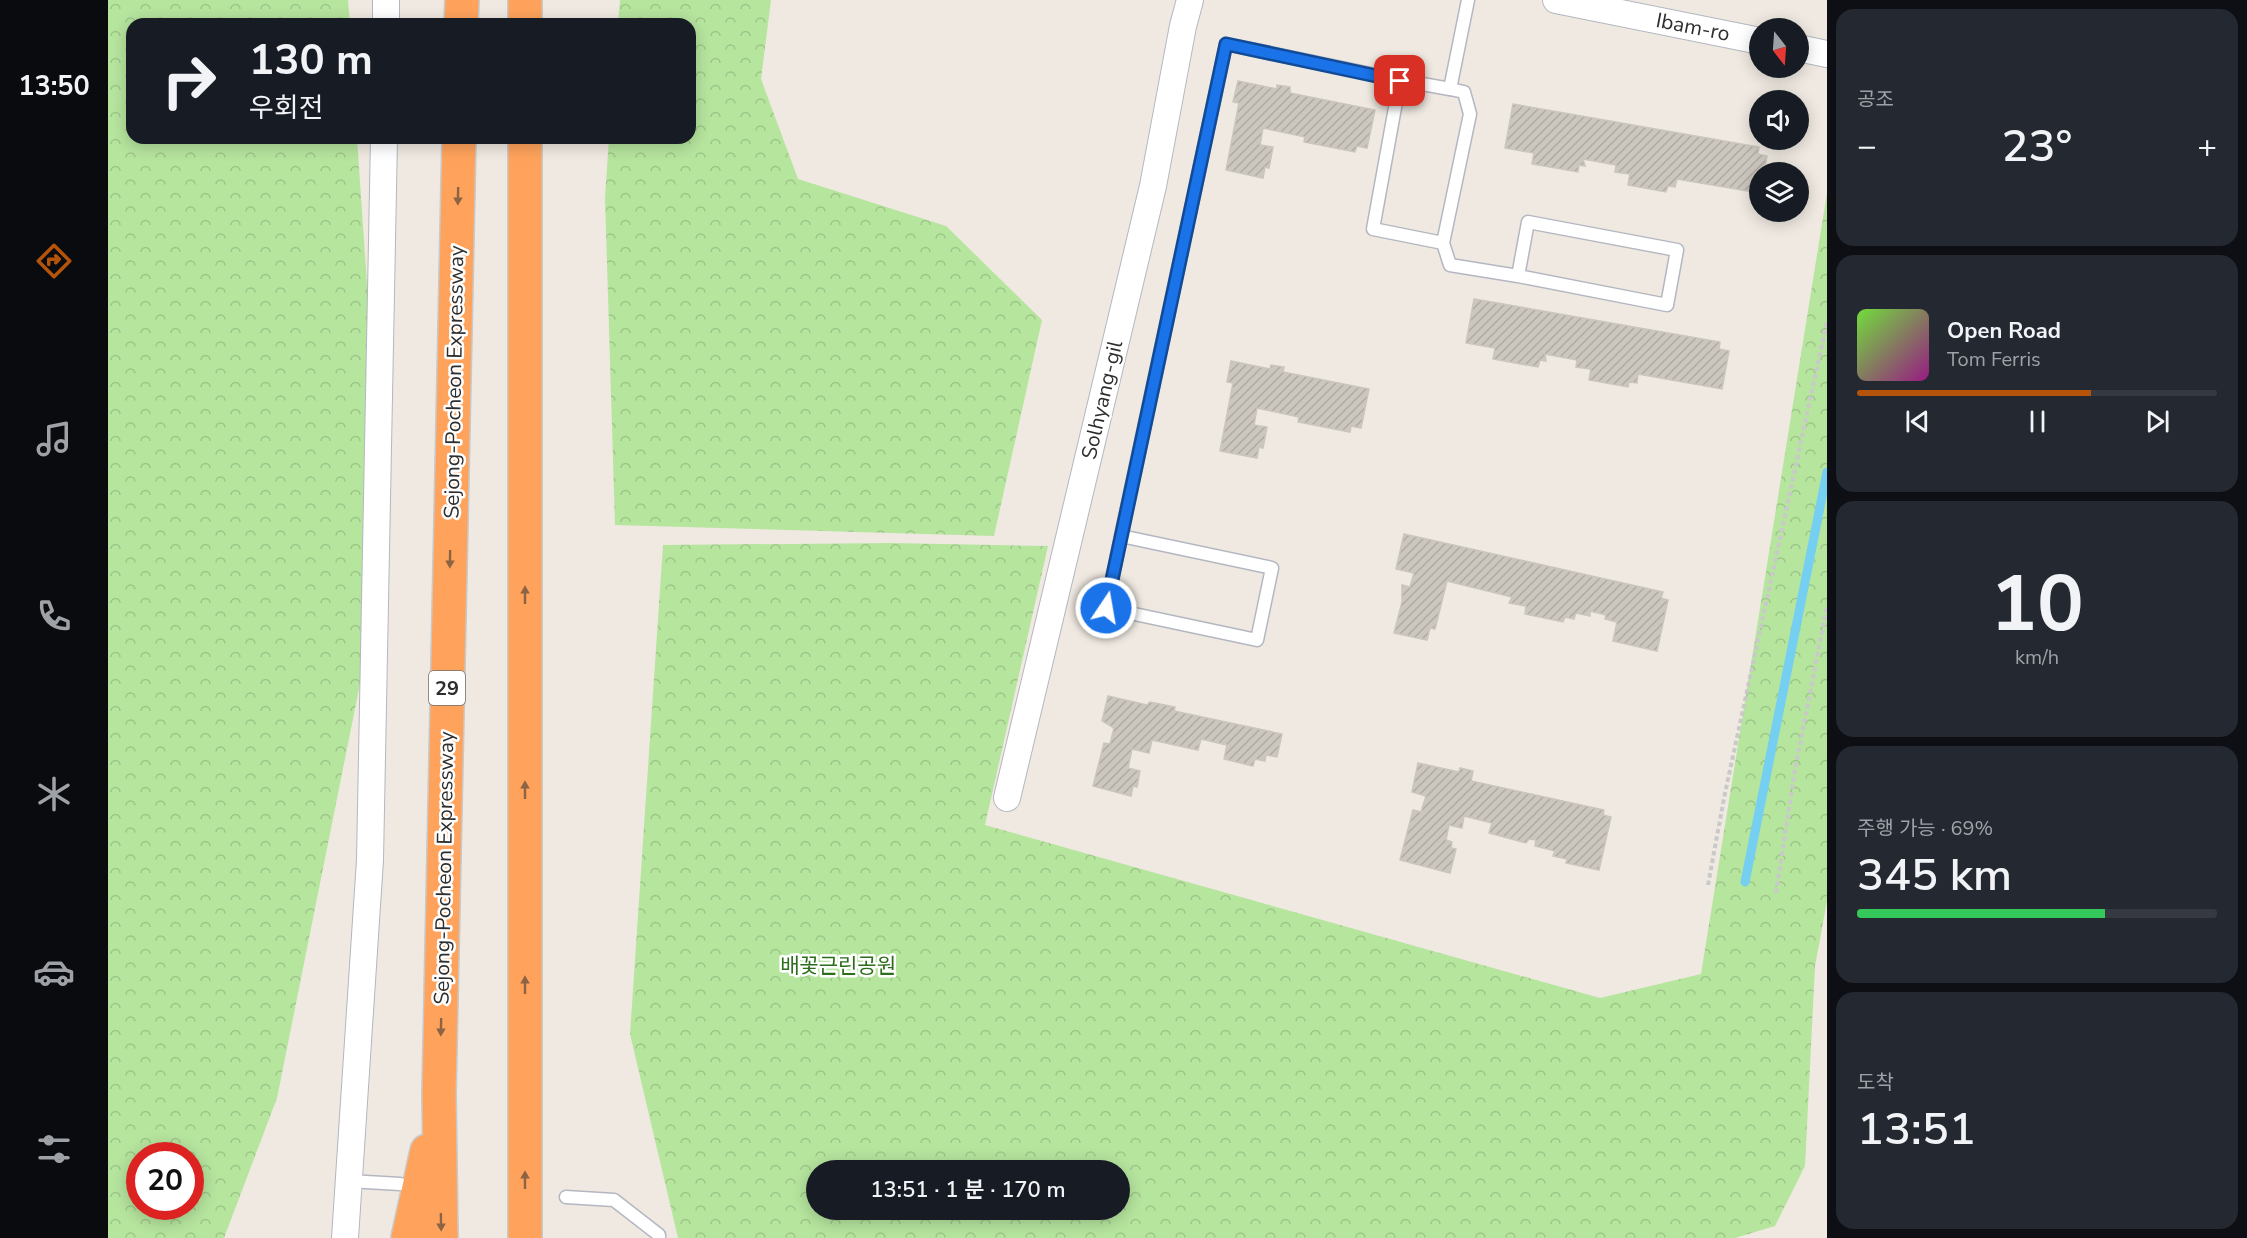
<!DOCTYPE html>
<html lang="ko">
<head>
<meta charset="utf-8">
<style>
	:root { --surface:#171b24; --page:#242831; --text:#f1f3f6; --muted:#9ea1a6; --line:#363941; --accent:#b45309 }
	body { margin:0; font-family:"Nunito Sans","Noto Sans KR",sans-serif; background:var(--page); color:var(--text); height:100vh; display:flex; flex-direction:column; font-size:22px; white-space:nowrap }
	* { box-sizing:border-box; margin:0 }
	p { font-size:20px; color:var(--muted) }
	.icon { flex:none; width:33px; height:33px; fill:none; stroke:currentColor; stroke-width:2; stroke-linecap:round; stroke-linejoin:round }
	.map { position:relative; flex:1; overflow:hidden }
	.sheet { display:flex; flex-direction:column; gap:9px; padding:9px; background:#0d0f14; width:420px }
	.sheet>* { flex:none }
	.hud { position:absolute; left:18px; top:18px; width:570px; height:126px; border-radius:18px; box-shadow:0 3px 15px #0003; background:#171b24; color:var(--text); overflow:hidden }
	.needle { width:39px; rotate:163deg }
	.fabs { position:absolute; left:1641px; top:18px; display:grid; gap:12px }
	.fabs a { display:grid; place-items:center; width:60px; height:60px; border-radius:50%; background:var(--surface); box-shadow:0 3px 15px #0003; font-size:30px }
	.speed { position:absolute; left:18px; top:1142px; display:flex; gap:12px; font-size:30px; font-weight:700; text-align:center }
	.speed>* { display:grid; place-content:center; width:78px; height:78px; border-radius:50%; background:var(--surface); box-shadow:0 3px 15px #0003; line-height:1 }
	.speed .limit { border:9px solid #d22; background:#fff; color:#111 }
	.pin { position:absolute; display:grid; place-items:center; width:51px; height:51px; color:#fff; margin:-26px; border-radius:12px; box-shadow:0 3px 9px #0006 }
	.me { position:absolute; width:66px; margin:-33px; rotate:12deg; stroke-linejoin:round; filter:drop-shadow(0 0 4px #0008) }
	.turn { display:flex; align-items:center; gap:21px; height:126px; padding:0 24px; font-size:27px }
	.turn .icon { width:78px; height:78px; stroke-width:2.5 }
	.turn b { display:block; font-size:42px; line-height:51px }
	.big { font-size:45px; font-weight:600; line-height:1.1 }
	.sheet .widget { flex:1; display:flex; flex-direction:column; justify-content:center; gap:9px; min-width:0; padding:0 21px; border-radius:18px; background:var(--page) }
	.sheet .dial { align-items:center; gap:0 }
	.dial b { font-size:78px; line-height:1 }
	.song { display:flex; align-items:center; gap:18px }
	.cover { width:72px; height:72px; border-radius:9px; background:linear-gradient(135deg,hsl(100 70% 55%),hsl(310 70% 35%)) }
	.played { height:6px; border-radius:3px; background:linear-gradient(90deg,var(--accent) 65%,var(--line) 65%) }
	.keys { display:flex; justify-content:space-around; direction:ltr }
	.heat { display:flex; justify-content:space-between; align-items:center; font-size:33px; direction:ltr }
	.charge { height:9px; border-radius:4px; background:linear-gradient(90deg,#34c759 69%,var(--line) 0) }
	.trip { position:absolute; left:698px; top:1160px; width:324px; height:60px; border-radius:30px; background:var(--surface); box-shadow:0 3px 15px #0003; font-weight:600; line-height:60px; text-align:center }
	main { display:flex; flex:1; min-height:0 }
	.tabs { display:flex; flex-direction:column; width:108px; justify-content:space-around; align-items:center; background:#090b0e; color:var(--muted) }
	.tabs .icon { width:42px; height:42px }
	.tabs .current { color:var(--accent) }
	.tabs b { font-size:27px; color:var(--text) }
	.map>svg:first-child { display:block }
	.forest { fill:url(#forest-crowns); fill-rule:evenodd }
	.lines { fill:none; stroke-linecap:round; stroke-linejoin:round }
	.stream { stroke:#75cff0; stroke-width:9 }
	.building { fill:url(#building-hatch); stroke:#cbc5ba; stroke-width:1.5 }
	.lane-casing { stroke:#b4b7c1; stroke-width:15 }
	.street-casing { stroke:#b4b7c1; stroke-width:28 }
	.highway-casing { stroke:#c9c9c9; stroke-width:36 }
	.path { stroke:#c9c9c9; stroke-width:4; stroke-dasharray:4.5 3; stroke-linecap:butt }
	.lane { stroke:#fff; stroke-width:12 }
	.street { stroke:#fff; stroke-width:26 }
	.highway { stroke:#ffa35c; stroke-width:33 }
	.oneway { fill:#8c6343 }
	.route-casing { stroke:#114b97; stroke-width:15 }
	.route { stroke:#1a73e8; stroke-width:10 }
	.labels { text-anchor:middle; stroke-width:5; stroke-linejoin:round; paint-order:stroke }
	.shield { fill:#fff; stroke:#6d6d6d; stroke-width:1.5 }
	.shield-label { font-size:20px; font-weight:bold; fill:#2e2e2e }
	.street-label { font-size:21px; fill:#2e2e2e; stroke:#fff }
	.park-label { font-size:21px; fill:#2c6e1b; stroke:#fff }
</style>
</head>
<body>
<main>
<nav class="tabs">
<b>13:50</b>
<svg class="icon current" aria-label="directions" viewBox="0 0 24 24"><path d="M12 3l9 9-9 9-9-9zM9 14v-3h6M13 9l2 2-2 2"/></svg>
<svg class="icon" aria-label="music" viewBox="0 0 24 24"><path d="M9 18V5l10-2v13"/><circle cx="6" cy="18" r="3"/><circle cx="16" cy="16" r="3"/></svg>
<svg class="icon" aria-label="phone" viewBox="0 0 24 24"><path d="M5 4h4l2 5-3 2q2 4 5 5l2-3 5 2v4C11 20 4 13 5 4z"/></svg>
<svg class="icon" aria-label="climate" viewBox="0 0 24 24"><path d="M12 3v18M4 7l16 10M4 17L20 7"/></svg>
<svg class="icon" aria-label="car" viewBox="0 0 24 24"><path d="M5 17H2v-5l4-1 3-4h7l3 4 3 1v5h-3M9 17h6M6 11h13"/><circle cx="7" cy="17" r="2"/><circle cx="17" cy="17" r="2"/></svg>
<svg class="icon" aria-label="filters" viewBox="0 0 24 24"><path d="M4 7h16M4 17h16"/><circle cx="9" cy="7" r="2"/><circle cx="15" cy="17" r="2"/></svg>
</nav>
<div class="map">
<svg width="1719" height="1238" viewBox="0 0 1719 1238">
	<defs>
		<pattern id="forest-crowns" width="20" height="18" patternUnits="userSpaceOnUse" patternTransform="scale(1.5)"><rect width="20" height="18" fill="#b6e59e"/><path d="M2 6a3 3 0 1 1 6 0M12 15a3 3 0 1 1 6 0" fill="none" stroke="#9dc588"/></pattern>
		<pattern id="building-hatch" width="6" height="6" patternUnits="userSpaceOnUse" patternTransform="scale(1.5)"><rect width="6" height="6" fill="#cbc7bf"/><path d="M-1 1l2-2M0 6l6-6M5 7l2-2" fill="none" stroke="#afaba4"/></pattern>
	</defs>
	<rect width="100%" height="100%" fill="#efe9e1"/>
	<g class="forest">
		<path d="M0 0H240L242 24H24V138H249L269 431 274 574 169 1098 116 1238H0ZM32 1155H82V1206H32Z"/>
		<polygon points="512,0 663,0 653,79 690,179 838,226 934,320 886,536 507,525 497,198 501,138 582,138 582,24 510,24"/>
		<path d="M1719 193V901L1707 966 1697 1166 1667 1226 1627 1238H570L522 1034 555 545 784 543 940 546 877 825 1492 998 1593 974ZM708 1170H1011V1209H708Z"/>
	</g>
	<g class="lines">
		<polyline class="stream" points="1637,882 1719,472"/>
	</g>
	<g class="building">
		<polygon points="1130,81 1169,89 1169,85 1182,87 1182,93 1267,110 1259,148 1249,146 1247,152 1196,142 1197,137 1155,128 1152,145 1165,147 1161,168 1157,167 1155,178 1118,170 1131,103 1125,102"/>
		<polygon points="1405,104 1651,147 1650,154 1659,156 1656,172 1652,172 1652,193 1569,179 1567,187 1560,186 1558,192 1520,185 1522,174 1507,172 1508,165 1475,159 1477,166 1471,165 1470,172 1424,164 1426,153 1397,148"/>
		<polygon points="1366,299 1612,342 1611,349 1621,351 1614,389 1530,374 1529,383 1521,382 1520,387 1481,380 1483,369 1468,367 1469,360 1437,354 1438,361 1432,360 1430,367 1385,359 1387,348 1358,343"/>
		<polygon points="1123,361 1162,369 1163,365 1176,367 1175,372 1261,389 1253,428 1243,426 1242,432 1190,422 1191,417 1149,408 1146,425 1159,427 1155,448 1151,447 1149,458 1112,451 1125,383 1119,382"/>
		<polygon points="1296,534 1555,592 1553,598 1560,600 1549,651 1505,641 1509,622 1497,619 1498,615 1482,611 1482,616 1468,613 1466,619 1457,617 1455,622 1417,614 1418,606 1401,603 1404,597 1339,581 1327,629 1322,628 1319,640 1286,633 1294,602 1294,585 1302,587 1306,573 1288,569"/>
		<polygon points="1000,696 1039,705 1042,702 1067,707 1066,711 1174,734 1169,757 1158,755 1157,761 1147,759 1145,766 1116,759 1119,745 1093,739 1090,750 1044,740 1041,753 1024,749 1020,768 1032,771 1029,787 1025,786 1023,796 985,786 996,743 1002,744 1006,728 994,721"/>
		<polygon points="1310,763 1351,772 1352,768 1365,771 1363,781 1496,810 1495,815 1503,817 1491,870 1458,863 1459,859 1445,856 1447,851 1427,846 1428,840 1421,839 1418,843 1381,833 1384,823 1356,816 1354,828 1341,825 1338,840 1344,842 1343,848 1348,849 1342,873 1292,860 1305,810 1313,812 1318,796 1304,792"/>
	</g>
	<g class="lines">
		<defs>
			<g id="lane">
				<polyline points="1360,0 1342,89 1356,92 1362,114 1335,243 1342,265 1410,276 1559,305 1569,250 1420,222 1410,276"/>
				<polyline points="1335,243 1265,229 1292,80 1342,89"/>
				<polyline points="1013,536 1164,568 1149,640 998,608 1013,536 1118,44 1292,80"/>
				<polyline points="241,1181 292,1184"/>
				<polyline points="458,1197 506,1200 551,1235 551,1238"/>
			</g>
			<g id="street">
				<polyline points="1448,0 1652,41"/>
				<polyline points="278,24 278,0"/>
				<polyline points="1690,48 1719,54"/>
				<polyline points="899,798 1045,186 1075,26 1082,0"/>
				<polyline points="237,1238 262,860 276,138"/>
			</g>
			<g id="highway">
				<polyline points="353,24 354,0"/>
				<polyline points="417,24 417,0"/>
				<polyline points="417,138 417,1238"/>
				<polyline points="300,1238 319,1151"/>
				<polyline points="333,1238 331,1093 351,138"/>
			</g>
		</defs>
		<use href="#lane" class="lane-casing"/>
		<use href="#street" class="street-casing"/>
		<use href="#highway" class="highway-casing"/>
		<g class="path">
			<polyline points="1600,885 1617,793 1719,321"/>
			<polyline points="1668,893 1687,770 1719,606"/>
		</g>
		<use href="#lane" class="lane"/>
		<use href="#street" class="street"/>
		<use href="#highway" class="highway"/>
	</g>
	<defs><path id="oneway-solid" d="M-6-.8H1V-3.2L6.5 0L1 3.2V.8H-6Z" transform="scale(1.5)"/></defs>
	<g class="oneway">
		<use href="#oneway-solid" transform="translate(350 196) rotate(91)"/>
		<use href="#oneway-solid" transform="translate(342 559) rotate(91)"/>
		<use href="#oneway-solid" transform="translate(417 595) rotate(-90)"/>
		<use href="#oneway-solid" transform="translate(417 790) rotate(-90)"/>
		<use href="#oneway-solid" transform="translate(417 985) rotate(-90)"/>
		<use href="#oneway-solid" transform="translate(333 1027) rotate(91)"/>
		<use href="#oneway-solid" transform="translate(417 1180) rotate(-90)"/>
		<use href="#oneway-solid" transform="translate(333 1222) rotate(89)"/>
	</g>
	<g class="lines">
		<defs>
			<polyline id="route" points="998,608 1118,44 1292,81"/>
		</defs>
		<use href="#route" class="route-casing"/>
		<use href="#route" class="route"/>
	</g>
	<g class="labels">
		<rect class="shield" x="321" y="671" width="36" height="34" rx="4.5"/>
		<g class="shield-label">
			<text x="339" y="695">29</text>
		</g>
		<g class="street-label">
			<text transform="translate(1585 27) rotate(11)" y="7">Ibam-ro</text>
			<text transform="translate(346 382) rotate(-89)" y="7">Sejong-Pocheon Expressway</text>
			<text transform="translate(994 400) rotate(-77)" y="7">Solhyang-gil</text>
			<text transform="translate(336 868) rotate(-89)" y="7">Sejong-Pocheon Expressway</text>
		</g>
		<g class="park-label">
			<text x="730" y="973">배꽃근린공원</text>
		</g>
	</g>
</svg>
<div class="fabs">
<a><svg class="needle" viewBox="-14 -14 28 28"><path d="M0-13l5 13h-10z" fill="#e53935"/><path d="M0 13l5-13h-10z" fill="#9ea1a6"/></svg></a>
<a><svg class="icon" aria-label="sound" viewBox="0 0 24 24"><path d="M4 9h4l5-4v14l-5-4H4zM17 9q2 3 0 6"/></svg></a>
<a><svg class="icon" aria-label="layers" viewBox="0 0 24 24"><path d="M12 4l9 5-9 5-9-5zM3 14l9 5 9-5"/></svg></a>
</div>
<div class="speed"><div class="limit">20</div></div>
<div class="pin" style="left:1292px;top:81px;background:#d93025"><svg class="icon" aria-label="arrive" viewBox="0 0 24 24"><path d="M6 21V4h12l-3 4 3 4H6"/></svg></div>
<svg class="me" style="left:998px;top:608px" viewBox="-20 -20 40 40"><circle r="17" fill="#1a73e8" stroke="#fff" stroke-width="3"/><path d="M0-11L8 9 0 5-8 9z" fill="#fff"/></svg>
<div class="trip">13:51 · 1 분 · 170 m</div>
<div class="hud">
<div class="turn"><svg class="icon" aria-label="right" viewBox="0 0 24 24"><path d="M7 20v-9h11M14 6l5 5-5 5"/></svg><div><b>130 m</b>우회전</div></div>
</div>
</div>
<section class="sheet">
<div class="widget"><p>공조</p>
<div class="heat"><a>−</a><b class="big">23°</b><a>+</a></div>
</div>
<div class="widget">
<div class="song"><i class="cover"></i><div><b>Open Road</b><p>Tom Ferris</p></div></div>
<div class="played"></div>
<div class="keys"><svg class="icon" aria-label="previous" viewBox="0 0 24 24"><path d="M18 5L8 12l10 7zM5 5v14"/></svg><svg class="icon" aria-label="pause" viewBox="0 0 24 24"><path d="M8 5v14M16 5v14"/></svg><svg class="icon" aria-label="next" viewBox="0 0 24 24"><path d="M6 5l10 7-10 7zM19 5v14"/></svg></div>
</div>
<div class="widget dial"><b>10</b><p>km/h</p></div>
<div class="widget"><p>주행 가능 · 69%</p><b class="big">345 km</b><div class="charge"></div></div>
<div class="widget"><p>도착</p><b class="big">13:51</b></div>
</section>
</main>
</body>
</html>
